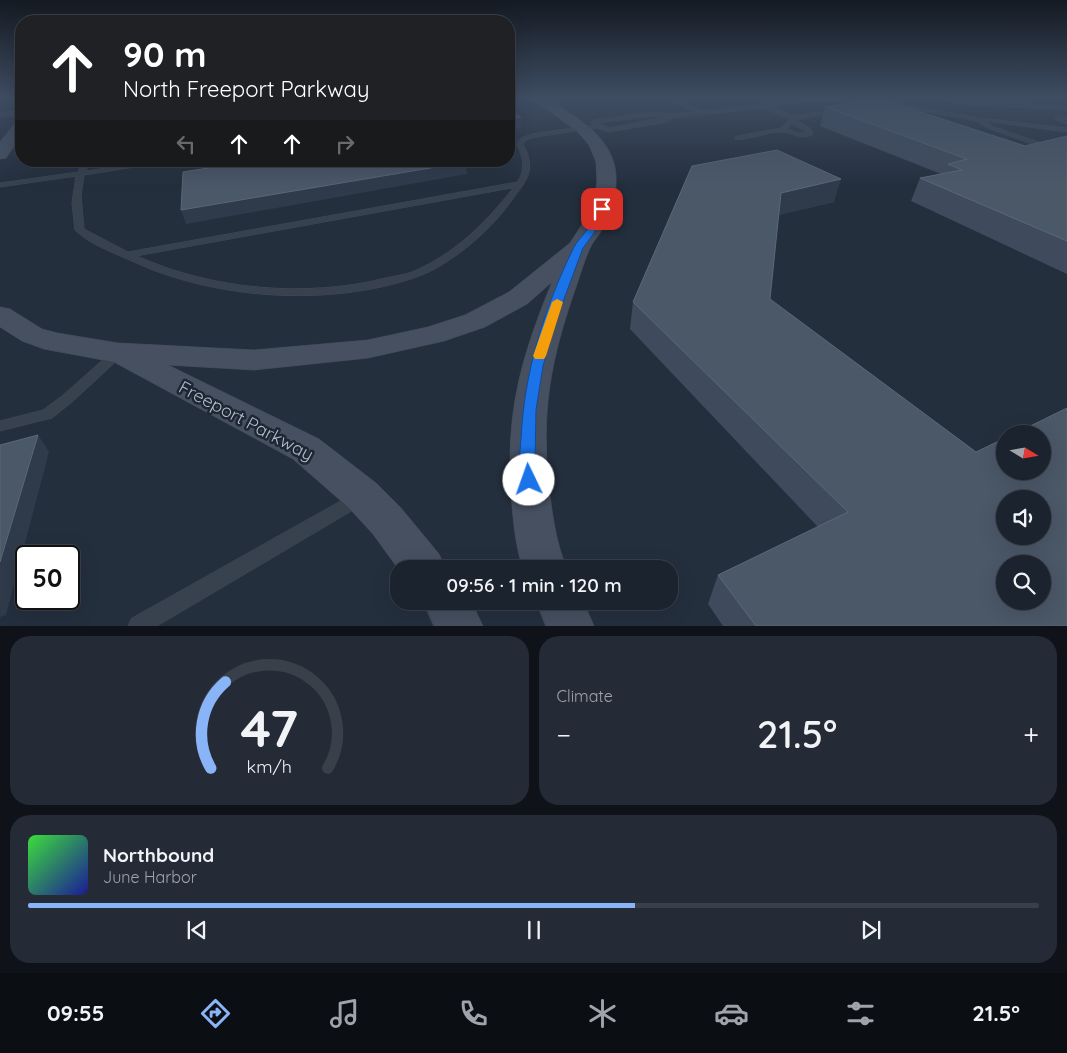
<!DOCTYPE html>
<html lang="en">
<head>
<meta charset="utf-8">
<style>
	:root { --surface:#1b232e; --page:#242b36; --text:#f1f3f6; --muted:#a0a4aa; --line:#39404a; --accent:#8ab4f8 }
	body { margin:0; font-family:Quicksand,sans-serif; background:var(--page); color:var(--text); height:100vh; display:flex; flex-direction:column; font-size:19px; white-space:nowrap }
	* { box-sizing:border-box; margin:0 }
	p { font-size:16px; color:var(--muted) }
	.icon { flex:none; width:28px; height:28px; fill:none; stroke:currentColor; stroke-width:2; stroke-linecap:round; stroke-linejoin:round }
	.map { position:relative; height:626px; overflow:hidden }
	.panel { display:flex; flex-direction:column; gap:10px; padding:10px; background:#0f1319; flex:1 }
	.panel>* { flex:none }
	.guide { position:absolute; left:15px; top:15px; width:500px; height:152px; border-radius:20px; box-shadow:0 5px 20px #0002,0 0 0 1px var(--line); background:#202124; color:#fff; overflow:hidden }
	.needle { width:32px; rotate:101deg }
	.fabs { position:absolute; left:996px; top:425px; display:grid; gap:10px }
	.fabs a { display:grid; place-items:center; width:55px; height:55px; border-radius:50%; background:var(--surface); box-shadow:0 5px 20px #0002,0 0 0 1px var(--line); font-size:25px }
	.speed { position:absolute; left:15px; top:545px; display:flex; gap:10px; font-size:25px; font-weight:700; text-align:center }
	.speed>* { display:grid; place-content:center; width:65px; height:65px; border-radius:50%; background:var(--surface); box-shadow:0 5px 20px #0002,0 0 0 1px var(--line); line-height:1 }
	.speed .limit { border:2px solid #111; border-radius:8px; background:#fff; color:#111 }
	.pin { position:absolute; display:grid; place-items:center; width:42px; height:42px; color:#fff; margin:-21px; border-radius:10px; box-shadow:0 2px 8px #0006 }
	.me { position:absolute; width:55px; margin:-28px; rotate:357deg; stroke-linejoin:round; filter:drop-shadow(0 0 4px #0008) }
	.turn { display:flex; align-items:center; gap:18px; height:105px; padding:0 25px; font-size:22px }
	.turn .icon { width:65px; height:65px; stroke-width:2.5 }
	.turn b { display:block; font-size:35px; line-height:42px }
	.lanes { display:flex; align-items:center; height:48px; padding:0 25px; background:#0003; justify-content:center; gap:25px; direction:ltr }
	.lanes .off { opacity:.35 }
	.big { font-size:38px; font-weight:600; line-height:1.1 }
	.panel .tile { flex:1; display:flex; flex-direction:column; justify-content:center; gap:8px; min-width:0; padding:0 18px; border-radius:20px; background:var(--page) }
	.panel .dial { align-items:center; gap:0 }
	.dial svg { height:130px; overflow:visible; fill:none; stroke:var(--line); stroke-width:7; stroke-linecap:round; text-anchor:middle }
	.dial text { fill:var(--text); stroke:none }
	.song { display:flex; align-items:center; gap:15px }
	.cover { width:60px; height:60px; border-radius:8px; background:linear-gradient(135deg,hsl(120 70% 55%),hsl(240 70% 35%)) }
	.played { height:5px; border-radius:2px; background:linear-gradient(90deg,var(--accent) 60%,var(--line) 60%) }
	.keys { display:flex; justify-content:space-around; direction:ltr }
	.heat { display:flex; justify-content:space-between; align-items:center; font-size:28px; direction:ltr }
	.panel .tiles { flex:1; display:grid; gap:10px; grid-template-columns:1fr 1fr }
	.tile:last-child { grid-column:span 2 }
	.trip { position:absolute; left:390px; top:560px; width:288px; height:50px; border-radius:20px; background:var(--surface); box-shadow:0 5px 20px #0002,0 0 0 1px var(--line); font-weight:600; line-height:50px; text-align:center }
	.dock { display:flex; height:80px; justify-content:space-around; align-items:center; background:#0b0e12; color:var(--muted) }
	.dock .icon { width:35px; height:35px }
	.dock .selected { color:var(--accent) }
	.dock b { font-size:22px; color:var(--text) }
	.map>svg:first-child { display:block }
	.lines { fill:none; stroke-linecap:round; stroke-linejoin:round }
	.stream { fill:#17263c; fill-rule:evenodd }
	.service-casing { stroke:#414a57; stroke-width:1 }
	.secondary-casing { stroke:#414a57; stroke-width:1 }
	.service { fill:#38414e; fill-rule:evenodd }
	.secondary { fill:#465061; fill-rule:evenodd }
	.wall { fill:#3f4b5c }
	.shaded-wall { fill:#2f3b4b }
	.building { fill:#4b5868; stroke:#5c6777; fill-rule:evenodd }
	.route { fill:#1a73e8; stroke:#114b97 }
	.slow { fill:#f59e0b }
	.labels { text-anchor:middle; stroke-width:5; stroke-linejoin:round; paint-order:stroke }
	.near-street-label { font-size:18px; fill:#b4bcc9; stroke:#1d2633 }
</style>
</head>
<body>
<div class="map">
<svg width="1067" height="626" viewBox="0 0 1067 626">
	<rect width="100%" height="100%" fill="#242f3e"/>
	<g class="lines">
		<polygon class="stream" points="21,102 21,104 0,107 0,105"/>
		<defs>
			<g id="service">
				<path d="M667 98H674L702 111 804 98H870L980 118 1067 128V132L985 121 994 127 1042 143 1067 138V142L1049 147H1041L990 129 973 120 870 102 806 101 771 106 795 116 839 109 842 111 796 120 811 129 813 134C802 141 794 133 783 132 767 131 750 141 735 139L734 138 737 136 781 128 790 119 764 108 672 118 668 122 609 132 596 128 535 137 526 140 523 144C538 172 525 182 509 204 489 232 450 265 417 277 330 307 215 300 132 261 114 253 89 244 75 230L72 203 76 176 0 187V183L78 172 82 161H90L86 171 152 161H172L84 175 81 196 84 229 128 252 517 182C526 170 523 157 517 144L521 138 532 134 593 125 591 122 594 120 656 112 670 114 694 112ZM656 116 666 117 609 128 598 123ZM792 124 806 131V132L798 133 787 129ZM513 188C486 223 453 255 412 272 404 275 394 276 386 278 306 298 212 290 137 256Z"/>
				<polygon points="930,98 1067,106 1067,110 972,105"/>
				<polygon points="21,111 21,115 0,117 0,113"/>
				<polygon points="1057,116 1067,116 1066,120 1067,125 1055,119 1055,117"/>
				<polygon points="118,349 124,353 122,356 72,402 52,418 0,431 0,421 43,410 62,396 114,350"/>
				<polygon points="359,491 365,493 367,498 365,503 157,626 128,626 131,619"/>
			</g>
			<g id="secondary">
				<path d="M531 98C548 96 555 103 568 112 594 128 618 150 616 183 616 201 609 217 600 233 597 238 592 243 590 248 585 259 581 272 577 284 550 361 540 413 550 495 553 520 557 545 567 569H523C515 544 513 519 511 493 506 410 521 358 552 282L527 304 485 327 444 341 368 358 254 370 168 365 319 439 376 483 401 508 439 554 446 569 399 570 373 534 348 507 293 459 114 362 44 349 22 341 0 327V307L10 309 42 329 57 333 118 343 254 350 368 340 428 327 465 315 509 292 570 243 592 209 597 182 596 162 589 145 577 131Z"/>
				<polygon points="21,120 21,136 6,158 0,159 0,142 16,122"/>
				<polygon points="423,601 471,601 483,626 434,626"/>
				<polygon points="536,601 583,601 594,626 546,626"/>
			</g>
		</defs>
		<use href="#service" class="service-casing"/>
		<use href="#secondary" class="secondary-casing"/>
		<use href="#service" class="service"/>
		<use href="#secondary" class="secondary"/>
	</g>
	<g class="wall">
		<polygon points="825,107 1025,146 1067,136 1067,274 911,201 920,178 941,174 820,126"/>
		<polygon points="692,166 834,202 778,215 770,299 1067,626 723,626 708,604 718,575 818,527 630,329 633,302"/>
	</g>
	<g class="shaded-wall">
		<polygon points="521,117 521,128 509,130 509,119"/>
		<polygon points="466,162 467,174 186,224 181,210"/>
		<polygon points="841,179 834,202 775,216 781,193"/>
		<polygon points="38,435 49,452 6,615 0,617 0,562"/>
	</g>
	<g class="building">
		<polygon points="878,98 1025,146 1067,136 1067,241 920,178 962,170 948,164 967,159 825,107"/>
		<polygon points="509,108 521,117 509,119"/>
		<path d="M777 150 841 179 781 193 770 299 976 452 1005 438V471H1042V434H1014L1067 408V626H756L718 575 848 512 633 302 692 166ZM1005 499H1042V536H1005ZM1005 564H1042V601H1005Z"/>
		<polygon points="252,161 465,161 466,162 181,210 183,172"/>
		<polygon points="38,435 0,562 0,445"/>
	</g>
	<linearGradient id="sky" x2="0" y2="1"><stop stop-color="#141a22"/><stop offset="0.53" stop-color="#3f4d63"/><stop offset="1" stop-color="#3f4d63" stop-opacity="0"/></linearGradient>
	<rect width="1067" height="185" fill="url(#sky)"/>
	<path class="route" d="M602 207 606 209 594 233 583 248 555 323 543 366 536 410 535 462 537 480 535 484 529 486 524 484C517 471 520 453 521 439 524 373 544 309 573 249 576 242 582 237 586 231 591 223 594 215 599 208Z"/>
	<polygon class="slow" points="557,299 563,302 546,356 544,359 535,359 533,356 552,302"/>
	<g class="labels">
		<g class="near-street-label">
			<text transform="translate(246 421) rotate(28)" y="6">Freeport Parkway</text>
		</g>
	</g>
</svg>
<div class="fabs">
<a><svg class="needle" viewBox="-14 -14 28 28"><path d="M0-13l5 13h-10z" fill="#e53935"/><path d="M0 13l5-13h-10z" fill="#a0a4aa"/></svg></a>
<a><svg class="icon" aria-label="sound" viewBox="0 0 24 24"><path d="M4 9h4l5-4v14l-5-4H4zM17 9q2 3 0 6"/></svg></a>
<a><svg class="icon" aria-label="search" viewBox="0 0 24 24"><circle cx="10" cy="10" r="6"/><path d="M15 15l6 6"/></svg></a>
</div>
<div class="speed"><div class="limit">50</div></div>
<div class="pin" style="left:602px;top:209px;background:#d93025"><svg class="icon" aria-label="arrive" viewBox="0 0 24 24"><path d="M6 21V4h12l-3 4 3 4H6"/></svg></div>
<svg class="me" style="left:529px;top:480px" viewBox="-20 -20 40 40"><circle r="19" fill="#fff"/><path d="M0-13L10 11 0 6-10 11z" fill="#1a73e8"/></svg>
<div class="trip">09:56 · 1 min · 120 m</div>
<div class="guide">
<div class="turn"><svg class="icon" aria-label="ahead" viewBox="0 0 24 24"><path d="M12 20V5M6 11l6-6 6 6"/></svg><div><b>90 m</b>North Freeport Parkway</div></div>
<div class="lanes"><svg class="icon off" aria-label="left" viewBox="0 0 24 24"><path d="M17 20v-9H6M10 6l-5 5 5 5"/></svg><svg class="icon" aria-label="ahead" viewBox="0 0 24 24"><path d="M12 20V5M6 11l6-6 6 6"/></svg><svg class="icon" aria-label="ahead" viewBox="0 0 24 24"><path d="M12 20V5M6 11l6-6 6 6"/></svg><svg class="icon off" aria-label="right" viewBox="0 0 24 24"><path d="M7 20v-9h11M14 6l5 5-5 5"/></svg></div>
</div>
</div>
<section class="panel">
<div class="tiles">
<div class="tile dial"><svg viewBox="0 0 100 80">
<path d="M14 69A42 42 0 1 1 86 69"/>
<path d="M14 69A42 42 0 0 1 23 16" stroke="#8ab4f8"/>
<text x="50" y="56" font-size="32" font-weight="700">47</text>
<text x="50" y="72" font-size="11">km/h</text>
</svg></div>
<div class="tile"><p>Climate</p>
<div class="heat"><a>−</a><b class="big">21.5°</b><a>+</a></div>
</div>
<div class="tile">
<div class="song"><i class="cover"></i><div><b>Northbound</b><p>June Harbor</p></div></div>
<div class="played"></div>
<div class="keys"><svg class="icon" aria-label="previous" viewBox="0 0 24 24"><path d="M18 5L8 12l10 7zM5 5v14"/></svg><svg class="icon" aria-label="pause" viewBox="0 0 24 24"><path d="M8 5v14M16 5v14"/></svg><svg class="icon" aria-label="next" viewBox="0 0 24 24"><path d="M6 5l10 7-10 7zM19 5v14"/></svg></div>
</div>
</div>
</section>
<nav class="dock">
<b>09:55</b>
<svg class="icon selected" aria-label="directions" viewBox="0 0 24 24"><path d="M12 3l9 9-9 9-9-9zM9 14v-3h6M13 9l2 2-2 2"/></svg>
<svg class="icon" aria-label="music" viewBox="0 0 24 24"><path d="M9 18V5l10-2v13"/><circle cx="6" cy="18" r="3"/><circle cx="16" cy="16" r="3"/></svg>
<svg class="icon" aria-label="phone" viewBox="0 0 24 24"><path d="M5 4h4l2 5-3 2q2 4 5 5l2-3 5 2v4C11 20 4 13 5 4z"/></svg>
<svg class="icon" aria-label="climate" viewBox="0 0 24 24"><path d="M12 3v18M4 7l16 10M4 17L20 7"/></svg>
<svg class="icon" aria-label="car" viewBox="0 0 24 24"><path d="M5 17H2v-5l4-1 3-4h7l3 4 3 1v5h-3M9 17h6M6 11h13"/><circle cx="7" cy="17" r="2"/><circle cx="17" cy="17" r="2"/></svg>
<svg class="icon" aria-label="filters" viewBox="0 0 24 24"><path d="M4 7h16M4 17h16"/><circle cx="9" cy="7" r="2"/><circle cx="15" cy="17" r="2"/></svg>
<b>21.5°</b>
</nav>
</body>
</html>
